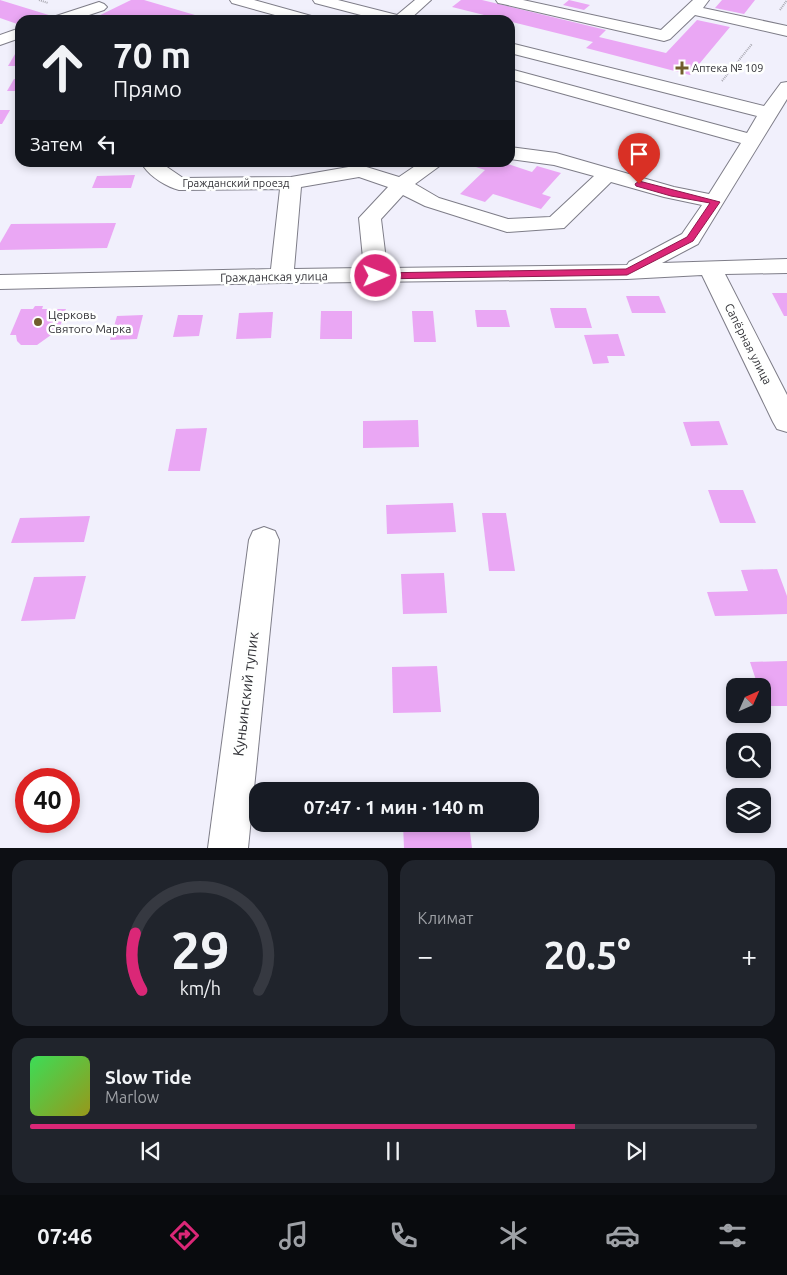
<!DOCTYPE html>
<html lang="ru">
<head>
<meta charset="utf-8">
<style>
	:root { --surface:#171b24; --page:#20242c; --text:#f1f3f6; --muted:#9ea1a6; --line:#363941; --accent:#db2777 }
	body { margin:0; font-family:Ubuntu,sans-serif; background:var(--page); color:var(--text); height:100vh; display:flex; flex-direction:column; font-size:19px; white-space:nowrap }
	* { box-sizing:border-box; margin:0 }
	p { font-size:16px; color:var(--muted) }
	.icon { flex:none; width:28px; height:28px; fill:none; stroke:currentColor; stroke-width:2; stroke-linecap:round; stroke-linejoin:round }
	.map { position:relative; height:848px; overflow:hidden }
	.panel { display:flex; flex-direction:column; gap:12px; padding:12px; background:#0d0f14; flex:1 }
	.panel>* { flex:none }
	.hud { position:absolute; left:15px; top:15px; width:500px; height:152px; border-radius:15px; box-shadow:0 2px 8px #0003; background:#171b24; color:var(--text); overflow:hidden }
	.needle { width:32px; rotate:45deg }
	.fabs { position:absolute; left:726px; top:678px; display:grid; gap:10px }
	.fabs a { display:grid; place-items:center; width:45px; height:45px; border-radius:10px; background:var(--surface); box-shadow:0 2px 8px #0003; font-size:25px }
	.speed { position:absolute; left:15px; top:768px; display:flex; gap:10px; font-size:25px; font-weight:700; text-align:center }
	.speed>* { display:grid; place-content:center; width:65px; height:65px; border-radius:50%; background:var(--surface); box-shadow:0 2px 8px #0003; line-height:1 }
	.speed .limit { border:8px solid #d22; background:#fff; color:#111 }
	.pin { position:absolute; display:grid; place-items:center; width:42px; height:42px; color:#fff; margin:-51px -21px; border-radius:50% 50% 50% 0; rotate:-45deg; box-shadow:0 0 5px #0007 }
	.pin .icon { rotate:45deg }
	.me { position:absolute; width:55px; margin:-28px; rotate:89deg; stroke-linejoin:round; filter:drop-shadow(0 0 4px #0008) }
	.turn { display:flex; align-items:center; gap:18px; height:105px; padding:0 15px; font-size:22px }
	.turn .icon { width:65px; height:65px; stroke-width:2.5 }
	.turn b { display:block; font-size:35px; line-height:42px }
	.then { display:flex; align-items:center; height:48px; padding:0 15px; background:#0003; gap:10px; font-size:19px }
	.big { font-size:38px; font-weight:700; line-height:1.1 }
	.panel .tile { flex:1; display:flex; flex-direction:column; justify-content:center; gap:8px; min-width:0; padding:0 18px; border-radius:15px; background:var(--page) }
	.panel .dial { align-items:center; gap:0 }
	.dial svg { height:130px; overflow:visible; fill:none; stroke:var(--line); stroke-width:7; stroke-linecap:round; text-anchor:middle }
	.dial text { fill:var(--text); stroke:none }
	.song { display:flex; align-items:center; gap:15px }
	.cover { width:60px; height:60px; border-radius:8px; background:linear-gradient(135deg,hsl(130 70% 55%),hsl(60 70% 35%)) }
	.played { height:5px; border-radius:2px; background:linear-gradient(90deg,var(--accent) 75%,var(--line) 75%) }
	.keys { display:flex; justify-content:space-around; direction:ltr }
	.heat { display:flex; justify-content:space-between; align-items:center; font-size:28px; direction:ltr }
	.panel .tiles { flex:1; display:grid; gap:12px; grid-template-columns:1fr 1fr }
	.tile:last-child { grid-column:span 2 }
	.trip { position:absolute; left:249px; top:782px; width:290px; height:50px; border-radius:15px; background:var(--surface); box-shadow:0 2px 8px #0003; font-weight:700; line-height:50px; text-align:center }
	.tab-bar { display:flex; height:80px; justify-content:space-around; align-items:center; background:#090b0e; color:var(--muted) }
	.tab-bar .icon { width:35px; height:35px }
	.tab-bar .selected { color:var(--accent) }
	.tab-bar b { font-size:22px; color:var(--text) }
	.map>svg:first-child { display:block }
	.building { fill:#eaa7f4 }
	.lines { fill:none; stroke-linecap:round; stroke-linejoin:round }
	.minor-casing { stroke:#7e7d88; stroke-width:2 }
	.path { stroke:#aaa9b2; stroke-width:2; stroke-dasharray:1 1; stroke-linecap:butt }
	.minor { fill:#fff; fill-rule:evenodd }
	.route { fill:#db2777; stroke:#8e194d }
	.poi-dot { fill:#705d2c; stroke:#fefffe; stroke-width:2 }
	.labels { text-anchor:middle; stroke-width:5; stroke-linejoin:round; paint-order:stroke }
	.far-poi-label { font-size:11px; fill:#333338; stroke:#fefffe; text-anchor:start }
	.far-street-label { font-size:11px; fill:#333338; stroke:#fefffe }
	.street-label { font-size:12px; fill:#333338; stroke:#fefffe }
	.poi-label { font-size:12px; fill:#333338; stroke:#fefffe; text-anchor:start }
	.near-street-label { font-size:15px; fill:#333338; stroke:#fefffe }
</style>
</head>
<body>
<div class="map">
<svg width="787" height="848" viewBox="0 0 787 848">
	<rect width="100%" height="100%" fill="#f1f0fc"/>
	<g class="building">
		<polygon points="0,0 52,16 44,20 20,20 20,25 0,18"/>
		<polygon points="131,0 144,0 212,20 90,20"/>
		<polygon points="461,0 482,0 606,30 599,37 666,53 697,20 730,27 690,75 586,48 593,42 452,7"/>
		<polygon points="569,0 590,5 584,10 563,5"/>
		<polygon points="722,0 755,0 744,14 715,8"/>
		<polygon points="18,49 20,49 20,66 8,66"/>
		<polygon points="14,79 20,79 20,91 7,91"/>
		<polygon points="0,110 10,110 2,124 0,124"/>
		<polygon points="481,162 502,162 532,172 537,166 561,173 542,194 551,197 541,209 493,194 485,202 460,194 485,170 476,167"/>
		<polygon points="135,175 131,188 92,188 97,176"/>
		<polygon points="116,223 107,248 0,250 0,243 11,224"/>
		<polygon points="772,293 787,293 787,316 784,316"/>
		<polygon points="626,296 659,296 666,313 632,313"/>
		<polygon points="35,306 43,306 42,309 66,309 57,335 51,335 37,345 21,345 17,341 16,335 10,335 21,309 33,309"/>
		<polygon points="550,308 586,308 592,328 555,328"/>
		<polygon points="475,310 506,310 510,327 477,327"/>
		<polygon points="321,311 352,311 352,339 320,339"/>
		<polygon points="412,311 433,311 436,342 414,342"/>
		<polygon points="273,312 271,338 236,339 239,313"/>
		<polygon points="143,315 137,339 110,340 117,316"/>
		<polygon points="178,315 203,315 199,336 173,337"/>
		<polygon points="618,334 625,356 607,356 609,363 593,364 584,335"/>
		<polygon points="418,420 419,447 363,448 363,421"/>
		<polygon points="719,421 728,445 691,446 683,422"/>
		<polygon points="207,428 200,471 168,471 176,429"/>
		<polygon points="708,490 743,490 756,523 720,523"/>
		<polygon points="453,503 456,532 387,534 386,505"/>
		<polygon points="482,513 506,513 515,571 489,571"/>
		<polygon points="90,516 84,542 11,543 20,518"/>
		<polygon points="777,569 787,596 787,614 715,616 707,592 748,591 741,570"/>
		<polygon points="444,573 447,613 403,614 401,574"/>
		<polygon points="86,576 75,619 21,621 34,577"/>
		<polygon points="787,661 787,706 765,706 762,686 758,686 750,662"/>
		<polygon points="437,666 441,712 393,713 392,667"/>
		<polygon points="403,824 469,824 472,848 404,848"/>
	</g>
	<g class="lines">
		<defs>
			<g id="minor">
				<polygon points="230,0 254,0 315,17 318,20 293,20 232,3"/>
				<polygon points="313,0 338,0 397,15 415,0 431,0 409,20 380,20 315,3"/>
				<polygon points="496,0 523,0 661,30 693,0 709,0 703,8 787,26 787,36 695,15 670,39 664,41 503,4 498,3"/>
				<polygon points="99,2 104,4 107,7 104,10 74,20 50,20 53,17"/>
				<polygon points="20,28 20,38 0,45 0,35"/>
				<path d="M510 43 764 106 781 83 787 82V99L701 239 698 244 662 263 787 259V273L725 274 787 395V432L777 429 773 422 702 275 627 279 282 283 0 289V275L271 269 280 189 179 190C167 187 151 177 144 167L145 162H165L164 165 183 178 291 177 360 165 399 177 421 162H445L415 184 439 198 508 219 550 217 594 176 554 165 510 159V147L556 153 674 187 709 194 741 143 510 79V69L747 133 757 116 510 53ZM359 177 388 187 359 218 364 268 294 269 301 187ZM611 182 664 197 702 205 682 234 629 262 627 265 387 268 381 219 403 195 425 206 507 232 564 228Z"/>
				<polygon points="264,527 275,531 279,540 248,848 208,848 249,540 253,531"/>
			</g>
		</defs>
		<use href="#minor" class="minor-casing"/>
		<g class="path">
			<polyline points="39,0 48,3"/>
			<polyline points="780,10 787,0"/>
			<polyline points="722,81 752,44"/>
		</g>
		<use href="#minor" class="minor"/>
	</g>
	<polygon class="route" points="639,181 720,202 693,241 627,275 376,279 371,276 376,273 626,269 687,237 710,203 671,196 636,186 635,184"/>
	<g class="poi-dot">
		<path d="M679.5 60.5h5v5h5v5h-5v5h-5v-5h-5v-5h5z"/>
		<circle cx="38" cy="322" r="5"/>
	</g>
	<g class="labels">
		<g class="far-poi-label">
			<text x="692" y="72">Аптека № 109</text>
		</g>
		<g class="far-street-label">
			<text x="236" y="187">Гражданский проезд</text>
		</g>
		<g class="street-label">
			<text transform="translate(274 277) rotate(-1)" y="4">Гражданская улица</text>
			<text transform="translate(748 344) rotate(63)" y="4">Сапёрная улица</text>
		</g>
		<g class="poi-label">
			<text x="48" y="319">Церковь<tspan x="48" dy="14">Святого Марка</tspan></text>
		</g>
		<g class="near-street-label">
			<text transform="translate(246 694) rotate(-83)" y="5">Куньинский тупик</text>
		</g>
	</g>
</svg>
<div class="fabs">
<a><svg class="needle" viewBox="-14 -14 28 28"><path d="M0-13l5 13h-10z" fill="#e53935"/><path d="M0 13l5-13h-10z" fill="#9ea1a6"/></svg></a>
<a><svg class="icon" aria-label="search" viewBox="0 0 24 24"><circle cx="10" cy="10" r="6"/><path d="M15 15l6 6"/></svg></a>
<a><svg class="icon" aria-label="layers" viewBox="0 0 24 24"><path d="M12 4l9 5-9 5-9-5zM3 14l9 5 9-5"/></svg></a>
</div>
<div class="speed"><div class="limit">40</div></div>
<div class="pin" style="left:639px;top:184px;background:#d93025"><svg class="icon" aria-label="arrive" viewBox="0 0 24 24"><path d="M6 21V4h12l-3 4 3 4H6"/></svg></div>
<svg class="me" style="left:376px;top:276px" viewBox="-20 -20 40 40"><circle r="17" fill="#db2777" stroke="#fff" stroke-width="3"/><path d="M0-11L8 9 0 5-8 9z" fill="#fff"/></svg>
<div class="trip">07:47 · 1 мин · 140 m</div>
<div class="hud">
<div class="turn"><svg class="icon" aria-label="ahead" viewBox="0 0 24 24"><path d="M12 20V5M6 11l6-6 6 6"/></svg><div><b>70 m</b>Прямо</div></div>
<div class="then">Затем<svg class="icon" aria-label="left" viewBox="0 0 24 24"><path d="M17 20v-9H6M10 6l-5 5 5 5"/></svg></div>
</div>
</div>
<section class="panel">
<div class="tiles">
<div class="tile dial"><svg viewBox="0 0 100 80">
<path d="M14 69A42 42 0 1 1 86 69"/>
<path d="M14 69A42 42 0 0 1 10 34" stroke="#db2777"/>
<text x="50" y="56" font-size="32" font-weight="700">29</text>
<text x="50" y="72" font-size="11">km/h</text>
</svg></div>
<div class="tile"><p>Климат</p>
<div class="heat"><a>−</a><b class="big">20.5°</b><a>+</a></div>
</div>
<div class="tile">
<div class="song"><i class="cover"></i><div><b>Slow Tide</b><p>Marlow</p></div></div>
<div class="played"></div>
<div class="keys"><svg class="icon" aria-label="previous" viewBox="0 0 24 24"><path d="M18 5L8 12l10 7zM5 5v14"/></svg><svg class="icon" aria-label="pause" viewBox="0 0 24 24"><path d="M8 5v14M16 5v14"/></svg><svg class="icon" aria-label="next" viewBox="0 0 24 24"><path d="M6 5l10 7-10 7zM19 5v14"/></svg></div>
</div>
</div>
</section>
<nav class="tab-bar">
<b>07:46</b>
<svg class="icon selected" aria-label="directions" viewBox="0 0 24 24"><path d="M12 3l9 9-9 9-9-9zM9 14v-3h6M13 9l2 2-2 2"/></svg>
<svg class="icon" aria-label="music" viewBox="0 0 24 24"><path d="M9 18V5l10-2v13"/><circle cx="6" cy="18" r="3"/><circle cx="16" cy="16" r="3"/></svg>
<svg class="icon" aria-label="phone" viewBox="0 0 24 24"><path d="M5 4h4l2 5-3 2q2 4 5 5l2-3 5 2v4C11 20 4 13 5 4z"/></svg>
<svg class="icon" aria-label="climate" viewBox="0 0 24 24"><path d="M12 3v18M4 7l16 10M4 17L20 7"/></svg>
<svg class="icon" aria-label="car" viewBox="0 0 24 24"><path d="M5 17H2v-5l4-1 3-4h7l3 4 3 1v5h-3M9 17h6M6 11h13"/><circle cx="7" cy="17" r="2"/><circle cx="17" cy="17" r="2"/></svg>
<svg class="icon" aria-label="filters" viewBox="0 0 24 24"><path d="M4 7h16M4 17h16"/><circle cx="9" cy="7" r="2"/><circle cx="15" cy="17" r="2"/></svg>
</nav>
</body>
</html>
